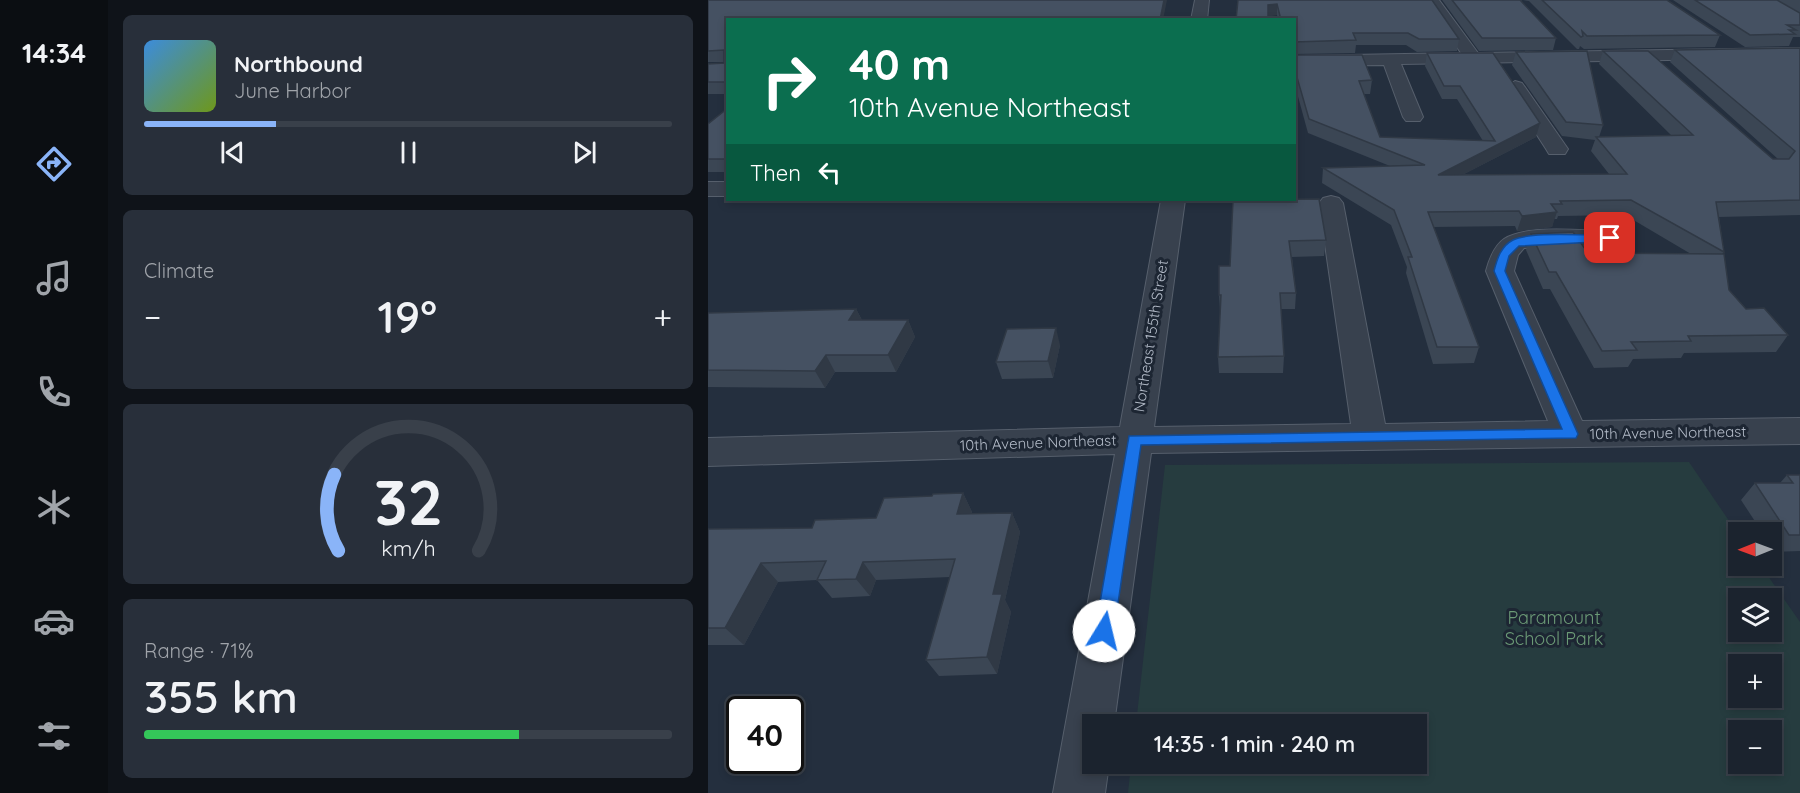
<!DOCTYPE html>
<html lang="en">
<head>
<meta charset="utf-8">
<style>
	:root { --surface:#1b232e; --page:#282f3a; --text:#f1f3f6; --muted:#a0a4aa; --line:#39404a; --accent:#8ab4f8 }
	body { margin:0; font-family:Quicksand,sans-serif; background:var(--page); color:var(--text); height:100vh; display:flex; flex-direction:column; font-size:22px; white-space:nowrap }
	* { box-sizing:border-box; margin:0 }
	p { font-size:20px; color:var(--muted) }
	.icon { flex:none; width:33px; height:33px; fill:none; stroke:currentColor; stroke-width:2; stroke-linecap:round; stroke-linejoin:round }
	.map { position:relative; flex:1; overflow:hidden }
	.panel { display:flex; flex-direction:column; gap:15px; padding:15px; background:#0f1319; width:600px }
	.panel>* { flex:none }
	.top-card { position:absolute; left:18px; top:18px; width:570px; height:183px; border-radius:0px; box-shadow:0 3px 9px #0003,0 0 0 2px var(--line); background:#0b6e4f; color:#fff; overflow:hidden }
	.needle { width:39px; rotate:269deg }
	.fabs { position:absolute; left:1020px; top:522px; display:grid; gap:12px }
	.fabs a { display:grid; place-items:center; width:54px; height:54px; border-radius:0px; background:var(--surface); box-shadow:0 3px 9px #0003,0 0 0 2px var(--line); font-size:30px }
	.speed { position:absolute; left:18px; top:696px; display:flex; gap:12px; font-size:30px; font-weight:700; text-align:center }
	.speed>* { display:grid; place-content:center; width:78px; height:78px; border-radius:50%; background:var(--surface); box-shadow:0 3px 9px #0003,0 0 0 2px var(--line); line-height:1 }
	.speed .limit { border:3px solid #111; border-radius:9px; background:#fff; color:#111 }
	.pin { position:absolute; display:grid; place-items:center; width:51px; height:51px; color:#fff; margin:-26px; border-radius:12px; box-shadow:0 3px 9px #0006 }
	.me { position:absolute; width:66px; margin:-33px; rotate:9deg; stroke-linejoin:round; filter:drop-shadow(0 0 4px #0008) }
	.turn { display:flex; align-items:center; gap:21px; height:126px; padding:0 24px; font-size:27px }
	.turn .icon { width:78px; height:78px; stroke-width:2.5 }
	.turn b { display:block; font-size:42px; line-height:51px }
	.then { display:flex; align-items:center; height:57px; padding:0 24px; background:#0003; gap:12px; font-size:22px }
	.big { font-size:45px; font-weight:600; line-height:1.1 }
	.panel .card { flex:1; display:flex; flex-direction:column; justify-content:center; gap:9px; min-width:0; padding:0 21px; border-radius:9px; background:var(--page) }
	.panel .dial { align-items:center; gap:0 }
	.dial svg { height:156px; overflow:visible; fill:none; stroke:var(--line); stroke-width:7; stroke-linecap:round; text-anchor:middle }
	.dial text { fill:var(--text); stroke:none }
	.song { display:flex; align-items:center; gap:18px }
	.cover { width:72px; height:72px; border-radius:9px; background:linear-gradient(135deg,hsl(210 70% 55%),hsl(80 70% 35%)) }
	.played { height:6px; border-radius:3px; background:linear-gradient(90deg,var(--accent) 25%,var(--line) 25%) }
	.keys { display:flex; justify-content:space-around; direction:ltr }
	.heat { display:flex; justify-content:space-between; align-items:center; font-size:33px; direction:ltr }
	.charge { height:9px; border-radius:4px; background:linear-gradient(90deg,#34c759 71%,var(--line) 0) }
	.trip { position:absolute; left:374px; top:714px; width:345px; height:60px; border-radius:0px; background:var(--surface); box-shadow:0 3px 9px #0003,0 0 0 2px var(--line); font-weight:600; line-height:60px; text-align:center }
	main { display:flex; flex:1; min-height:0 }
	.tab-bar { display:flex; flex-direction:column; width:108px; justify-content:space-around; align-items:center; background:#0b0e12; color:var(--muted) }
	.tab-bar .icon { width:42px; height:42px }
	.tab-bar .on { color:var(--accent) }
	.tab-bar b { font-size:27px; color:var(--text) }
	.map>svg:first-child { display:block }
	.green { fill:#263c3f; fill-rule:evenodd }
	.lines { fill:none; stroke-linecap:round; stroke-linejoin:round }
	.minor-casing { stroke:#565f6c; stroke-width:2 }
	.minor { fill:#38414e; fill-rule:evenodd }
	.wall { fill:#3b4654 }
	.shaded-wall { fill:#303945 }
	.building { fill:#455162; stroke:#303945; stroke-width:1.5 }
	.route { fill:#1a73e8; stroke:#114b97; stroke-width:1.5 }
	.labels { text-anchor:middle; stroke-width:6; stroke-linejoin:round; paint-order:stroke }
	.street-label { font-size:15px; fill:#b4bcc9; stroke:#1d2633 }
	.near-park-label { font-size:18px; fill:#6b9a76; stroke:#1d2633 }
</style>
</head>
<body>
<main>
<nav class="tab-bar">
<b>14:34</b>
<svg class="icon on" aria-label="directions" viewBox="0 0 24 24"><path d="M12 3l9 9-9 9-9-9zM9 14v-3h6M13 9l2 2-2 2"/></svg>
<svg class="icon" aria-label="music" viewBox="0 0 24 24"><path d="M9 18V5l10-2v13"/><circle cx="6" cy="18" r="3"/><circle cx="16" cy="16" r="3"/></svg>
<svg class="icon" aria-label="phone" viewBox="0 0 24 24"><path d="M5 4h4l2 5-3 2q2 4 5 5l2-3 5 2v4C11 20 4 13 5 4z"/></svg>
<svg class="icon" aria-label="climate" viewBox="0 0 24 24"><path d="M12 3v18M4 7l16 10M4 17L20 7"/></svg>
<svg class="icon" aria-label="car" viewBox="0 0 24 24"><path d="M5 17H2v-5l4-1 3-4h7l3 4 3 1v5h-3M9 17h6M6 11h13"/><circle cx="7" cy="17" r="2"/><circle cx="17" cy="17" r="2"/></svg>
<svg class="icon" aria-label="filters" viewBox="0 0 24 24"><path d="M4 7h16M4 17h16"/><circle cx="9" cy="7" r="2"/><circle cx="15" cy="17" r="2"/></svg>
</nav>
<section class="panel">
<div class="card">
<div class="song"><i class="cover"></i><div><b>Northbound</b><p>June Harbor</p></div></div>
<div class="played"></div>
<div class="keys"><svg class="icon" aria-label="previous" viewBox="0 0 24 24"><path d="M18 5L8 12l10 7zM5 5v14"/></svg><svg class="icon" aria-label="pause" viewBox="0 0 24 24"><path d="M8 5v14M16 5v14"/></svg><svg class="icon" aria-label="next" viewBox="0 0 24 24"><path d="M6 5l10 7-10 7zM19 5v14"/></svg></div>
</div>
<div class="card"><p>Climate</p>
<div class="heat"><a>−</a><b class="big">19°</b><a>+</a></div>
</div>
<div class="card dial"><svg viewBox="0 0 100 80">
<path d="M14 69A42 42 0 1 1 86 69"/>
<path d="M14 69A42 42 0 0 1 12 30" stroke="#8ab4f8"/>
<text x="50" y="56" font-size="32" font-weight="700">32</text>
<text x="50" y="72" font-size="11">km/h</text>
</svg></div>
<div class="card"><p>Range · 71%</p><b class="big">355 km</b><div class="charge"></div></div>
</section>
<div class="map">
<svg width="1092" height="793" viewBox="0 0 1092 793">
	<rect width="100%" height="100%" fill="#242f3e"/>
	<path class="green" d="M981 462 1030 534V566H1053L1092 622V793H420L423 764H708V724H428L457 465ZM1030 598H1064V632H1030ZM1030 664H1064V698H1030ZM1030 730H1064V764H1030Z"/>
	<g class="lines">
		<defs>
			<g id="minor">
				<polygon points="487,0 501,0 499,20 483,20"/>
				<polygon points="717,0 731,0 770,53 1092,48 1092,58 693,64 715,117 712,121 698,121 695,117 676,65 586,66 586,56 753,53"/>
				<polygon points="807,81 814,83 860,149 857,154 841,154 838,149 798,87"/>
				<rect x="0" y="182" width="20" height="14"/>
				<path d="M623 196 631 198 635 203 677 424 840 421 778 271C781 260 786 246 796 239 819 224 875 231 902 231L911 234 915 239 911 244 816 248 810 255 806 271 874 421 1092 418V444L443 453 406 724H384V764H401L397 793H345L407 454 0 466V438L412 427 453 200H477L446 427 643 424 611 203 615 198Z"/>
			</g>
		</defs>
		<use href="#minor" class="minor-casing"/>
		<use href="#minor" class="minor"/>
	</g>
	<g class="wall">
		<polygon points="0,0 20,20 20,94 0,94 0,64 16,63 16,62 0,62"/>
		<polygon points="530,0 724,0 751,39 749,51 709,52 698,45 648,45 647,53 586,54 586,20 570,20 569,15"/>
		<polygon points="734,0 814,0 813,1 848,38 845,50 771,51"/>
		<polygon points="815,0 959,0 1012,35 1007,47 876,49 872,46 871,49 869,49 821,1"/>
		<polygon points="965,0 1092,0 1092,37 1085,37 1081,46 1037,47"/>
		<polygon points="1092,48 1092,215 1011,217 1016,252 1014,254 1021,290 1038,309 1080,335 1068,352 976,353 973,358 925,359 920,367 886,368 842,289 835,289 818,250 823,234 880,253 983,254 917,215 850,216 849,219 846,219 844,227 809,231 807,226 725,227 771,347 766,363 725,364 698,273 699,267 683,225 614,183 615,168 682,166 600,133 586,82 586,55 664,80 662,94 656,94 672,137 775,141 749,99 734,99 717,66 719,53 828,137 756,174 901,174 883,151 887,140 854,136 804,65 808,52 895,125 891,137 964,136 891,64 895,51 1065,159 1070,159 962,62 967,50"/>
		<polygon points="20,108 20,172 0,172 0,124"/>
		<polygon points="525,200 618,240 616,256 584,257 588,293 587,309 573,309 576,356 575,373 511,373 510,357 513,311 512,311 511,295 522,266"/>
		<polygon points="148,309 154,320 200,320 207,337 188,372 127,372 117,388 0,387 0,313"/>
		<polygon points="352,345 345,378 294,379 288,362"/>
		<polygon points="1079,475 1092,475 1092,551 1066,552 1064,548 1064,532 1054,532 1033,500 1047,483 1072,483"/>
		<polygon points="255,493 264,512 264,514 304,513 312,532 297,600 303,612 289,674 231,676 218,660 242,577 168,580 162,596 124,598 109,580 70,582 36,645 0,645 0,529 104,528 168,518 224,496"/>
	</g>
	<g class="shaded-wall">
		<polygon points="456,0 459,0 455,20 452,20"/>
		<polygon points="569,4 569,15 560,17 560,5"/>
		<polygon points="832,123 828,137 727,189 730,175"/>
		<polygon points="849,212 844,227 809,231 814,216"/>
		<polygon points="148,309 157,326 141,320"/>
		<polygon points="200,320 207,337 188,372 180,355"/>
		<polygon points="348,328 352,345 345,378 340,361"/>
		<polygon points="118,355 127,372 117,388 107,371"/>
		<polygon points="255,493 264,512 258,533 249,514"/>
		<polygon points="304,513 312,532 297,600 303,612 289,674 279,657 285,594"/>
		<polygon points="155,562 168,580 162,596 148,579"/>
		<polygon points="53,563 70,582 36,645 17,628"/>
	</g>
	<g class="building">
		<polygon points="0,0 456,0 452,20 20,20 20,82 0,82 0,64 16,63 16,50 0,51"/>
		<polygon points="530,0 724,0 751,39 711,39 700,33 645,33 648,40 586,42 586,20 573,20 569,4 560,5 560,20 528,20"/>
		<polygon points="744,0 812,0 848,38 774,38"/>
		<polygon points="834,0 959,0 1012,35 879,36 874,31 875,36 873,37"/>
		<polygon points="987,0 1069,0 1092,13 1092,25 1079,25 1088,30 1081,30 1087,34 1042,35"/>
		<polygon points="1092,48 1092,200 1008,202 1016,252 923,200 852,201 854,204 843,204 849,212 814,216 811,211 720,212 771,347 729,347 700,257 704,257 686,210 615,168 717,165 601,119 586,67 586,55 654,55 664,80 651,81 672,137 787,141 752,86 736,86 719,53 785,53 832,123 730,175 919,174 888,137 985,135 895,51 940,51 1065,159 1081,159 1087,151 967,50"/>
		<polygon points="879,51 895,125 858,122 808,52"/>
		<polygon points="20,108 20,159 0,159 0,124"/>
		<polygon points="611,199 618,240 581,241 588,293 572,293 576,356 510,357 513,295 511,295 511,266 522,266 525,200"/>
		<polygon points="865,232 880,253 1016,254 1021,290 1038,309 1056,308 1080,335 980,336 983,341 923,342 929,350 894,351 848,272 841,272 823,234"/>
		<polygon points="148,309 141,320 200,320 180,355 118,355 107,371 0,370 0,313"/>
		<polygon points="348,328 340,361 288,362 299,329"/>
		<polygon points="1079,475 1092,475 1092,535 1081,535 1047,483 1085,483"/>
		<polygon points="255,493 249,514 304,513 285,594 294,594 279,657 218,660 247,559 155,562 148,579 109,580 118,561 53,563 17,628 0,628 0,529 104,528 107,520 168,518 176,498 224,496 225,494"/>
	</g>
	<path class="route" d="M902 235 908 238 906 241 811 246 801 256 797 271 870 434 868 438 433 445 406 631 403 637 396 640 390 637 387 631 421 436 854 429 786 271C789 259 793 246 805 240 823 231 880 236 902 235Z"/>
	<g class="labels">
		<g class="street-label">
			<text transform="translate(443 336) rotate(-81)" y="5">Northeast 155th Street</text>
			<text transform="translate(960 433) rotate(-1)" y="5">10th Avenue Northeast</text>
			<text transform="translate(330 443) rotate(-2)" y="5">10th Avenue Northeast</text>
		</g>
		<g class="near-park-label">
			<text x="846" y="624">Paramount<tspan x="846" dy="21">School Park</tspan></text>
		</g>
	</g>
</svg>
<div class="fabs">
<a><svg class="needle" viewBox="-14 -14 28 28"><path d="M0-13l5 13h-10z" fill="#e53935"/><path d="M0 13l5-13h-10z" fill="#a0a4aa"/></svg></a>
<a><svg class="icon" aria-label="layers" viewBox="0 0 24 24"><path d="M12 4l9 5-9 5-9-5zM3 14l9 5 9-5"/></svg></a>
<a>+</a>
<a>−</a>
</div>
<div class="speed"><div class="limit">40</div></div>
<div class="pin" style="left:902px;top:238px;background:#d93025"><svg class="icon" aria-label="arrive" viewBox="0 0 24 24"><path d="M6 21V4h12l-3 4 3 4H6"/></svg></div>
<svg class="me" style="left:396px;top:631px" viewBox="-20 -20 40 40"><circle r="19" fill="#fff"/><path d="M0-13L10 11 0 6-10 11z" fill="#1a73e8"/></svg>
<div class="trip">14:35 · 1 min · 240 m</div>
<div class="top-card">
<div class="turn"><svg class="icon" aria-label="right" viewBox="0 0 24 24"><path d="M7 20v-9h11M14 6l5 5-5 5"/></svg><div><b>40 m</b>10th Avenue Northeast</div></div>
<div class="then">Then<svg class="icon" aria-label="left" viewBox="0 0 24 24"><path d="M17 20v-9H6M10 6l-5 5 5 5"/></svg></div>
</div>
</div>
</main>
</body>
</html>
